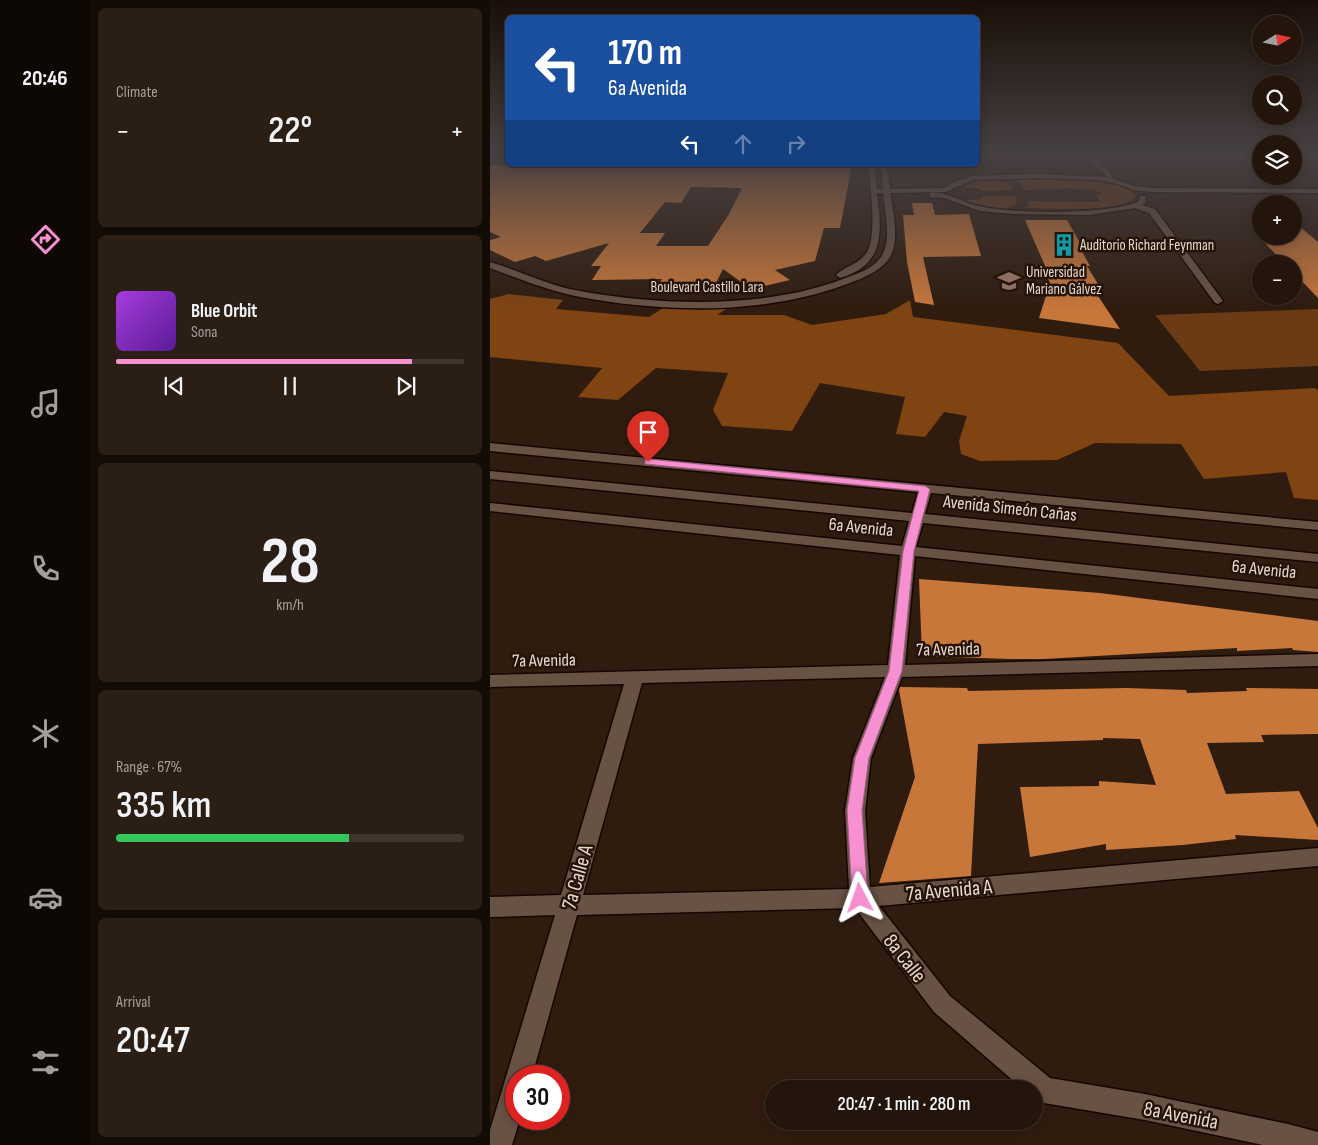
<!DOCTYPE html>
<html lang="en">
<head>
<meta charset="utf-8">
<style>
	:root { --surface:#23150b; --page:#2b1e14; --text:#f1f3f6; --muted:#a39f9d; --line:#40342c; --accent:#f690d0 }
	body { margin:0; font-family:"Sofia Sans Condensed",sans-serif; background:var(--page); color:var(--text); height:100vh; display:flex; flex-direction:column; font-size:19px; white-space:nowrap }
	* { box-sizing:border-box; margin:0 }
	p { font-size:16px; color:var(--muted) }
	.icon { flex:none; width:28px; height:28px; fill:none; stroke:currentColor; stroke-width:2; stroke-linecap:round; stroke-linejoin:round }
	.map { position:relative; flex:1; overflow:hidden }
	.details { display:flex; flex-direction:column; gap:8px; padding:8px; background:#130c06; width:400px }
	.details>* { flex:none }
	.banner { position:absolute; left:15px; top:15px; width:475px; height:152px; border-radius:8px; box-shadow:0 2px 12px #0003,0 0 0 1px var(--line); background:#1a4fa0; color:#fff; overflow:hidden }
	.needle { width:32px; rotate:80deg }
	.tools { position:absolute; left:762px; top:15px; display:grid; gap:10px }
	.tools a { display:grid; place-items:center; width:50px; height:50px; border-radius:50%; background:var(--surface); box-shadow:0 2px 12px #0003,0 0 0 1px var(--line); font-size:25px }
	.speed { position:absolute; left:15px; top:1065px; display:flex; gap:10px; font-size:25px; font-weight:700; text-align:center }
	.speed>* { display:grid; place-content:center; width:65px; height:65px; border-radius:50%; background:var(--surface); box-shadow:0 2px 12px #0003,0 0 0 1px var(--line); line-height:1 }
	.speed .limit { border:8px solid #d22; background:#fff; color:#111 }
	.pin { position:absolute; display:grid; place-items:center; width:42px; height:42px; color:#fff; margin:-51px -21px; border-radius:50% 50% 50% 0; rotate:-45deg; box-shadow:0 0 5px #0007 }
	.pin .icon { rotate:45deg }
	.me { position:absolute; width:55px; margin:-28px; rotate:356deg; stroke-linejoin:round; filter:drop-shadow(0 0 4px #0008) }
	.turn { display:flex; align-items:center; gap:18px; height:105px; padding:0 20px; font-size:22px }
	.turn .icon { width:65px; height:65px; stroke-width:2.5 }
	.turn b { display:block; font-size:35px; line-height:42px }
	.lanes { display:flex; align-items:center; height:48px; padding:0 20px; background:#0003; justify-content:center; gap:25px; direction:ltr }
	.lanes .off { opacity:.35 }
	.big { font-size:38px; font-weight:600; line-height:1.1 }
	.details .card { flex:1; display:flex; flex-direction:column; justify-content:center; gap:8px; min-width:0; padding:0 18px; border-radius:8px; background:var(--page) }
	.details .dial { align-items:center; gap:0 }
	.dial b { font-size:65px; line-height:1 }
	.song { display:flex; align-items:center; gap:15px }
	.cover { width:60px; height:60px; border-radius:8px; background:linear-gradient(135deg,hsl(280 70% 55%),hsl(270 70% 35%)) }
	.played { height:5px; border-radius:2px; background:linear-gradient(90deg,var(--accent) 85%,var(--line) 85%) }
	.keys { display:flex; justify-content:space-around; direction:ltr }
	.heat { display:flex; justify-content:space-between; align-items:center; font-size:28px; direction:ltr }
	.charge { height:8px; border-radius:4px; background:linear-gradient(90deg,#34c759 67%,var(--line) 0) }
	.trip { position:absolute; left:275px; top:1080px; width:278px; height:50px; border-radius:25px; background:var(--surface); box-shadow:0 2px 12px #0003,0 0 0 1px var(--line); font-weight:600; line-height:50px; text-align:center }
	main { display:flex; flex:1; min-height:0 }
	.dock { display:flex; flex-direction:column; width:90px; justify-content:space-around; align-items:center; background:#0e0804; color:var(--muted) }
	.dock .icon { width:35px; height:35px }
	.dock .on { color:var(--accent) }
	.dock b { font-size:22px; color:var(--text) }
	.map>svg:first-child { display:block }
	.green { fill:#6b3b15 }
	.forest { fill:#7f4412 }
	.building { fill:#c8773a; fill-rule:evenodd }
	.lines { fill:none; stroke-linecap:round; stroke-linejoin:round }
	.minor-casing { stroke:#160600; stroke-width:3 }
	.minor { fill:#685244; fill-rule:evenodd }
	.route { fill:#f690d0; stroke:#a05e87 }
	.labels { text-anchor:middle; stroke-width:5; stroke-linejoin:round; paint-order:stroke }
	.far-poi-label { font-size:15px; fill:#e5d8cf; stroke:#251306; text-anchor:start }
	.far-street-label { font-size:15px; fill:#e5d8cf; stroke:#251306 }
	.street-label { font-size:18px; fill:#e5d8cf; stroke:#251306 }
	.near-street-label { font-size:21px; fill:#e5d8cf; stroke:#251306 }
</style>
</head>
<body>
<main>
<nav class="dock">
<b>20:46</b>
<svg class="icon on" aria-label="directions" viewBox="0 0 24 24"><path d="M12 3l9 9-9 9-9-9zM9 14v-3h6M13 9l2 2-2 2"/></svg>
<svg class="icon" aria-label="music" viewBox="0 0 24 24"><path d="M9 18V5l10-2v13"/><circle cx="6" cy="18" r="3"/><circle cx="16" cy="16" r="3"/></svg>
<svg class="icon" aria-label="phone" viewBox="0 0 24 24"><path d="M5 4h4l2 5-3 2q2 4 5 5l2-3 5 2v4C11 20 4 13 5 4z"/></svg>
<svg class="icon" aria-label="climate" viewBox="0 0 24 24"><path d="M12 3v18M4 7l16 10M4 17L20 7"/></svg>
<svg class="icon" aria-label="car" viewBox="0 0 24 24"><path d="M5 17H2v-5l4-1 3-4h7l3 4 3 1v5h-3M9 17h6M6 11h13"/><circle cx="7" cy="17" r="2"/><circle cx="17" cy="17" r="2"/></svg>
<svg class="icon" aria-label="filters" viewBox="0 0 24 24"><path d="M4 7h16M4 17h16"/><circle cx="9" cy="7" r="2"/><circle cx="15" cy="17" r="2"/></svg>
</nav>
<section class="details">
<div class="card"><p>Climate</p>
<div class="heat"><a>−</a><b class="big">22°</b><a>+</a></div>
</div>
<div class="card">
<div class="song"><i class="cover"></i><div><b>Blue Orbit</b><p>Sona</p></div></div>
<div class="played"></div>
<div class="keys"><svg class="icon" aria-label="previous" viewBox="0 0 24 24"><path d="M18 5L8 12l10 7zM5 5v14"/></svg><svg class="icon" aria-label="pause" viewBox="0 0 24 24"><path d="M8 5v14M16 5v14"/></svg><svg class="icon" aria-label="next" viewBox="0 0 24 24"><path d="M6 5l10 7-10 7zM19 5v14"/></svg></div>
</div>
<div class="card dial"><b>28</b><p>km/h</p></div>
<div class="card"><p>Range · 67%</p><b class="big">335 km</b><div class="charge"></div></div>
<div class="card"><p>Arrival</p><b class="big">20:47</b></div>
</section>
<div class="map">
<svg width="828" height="1145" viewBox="0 0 828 1145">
	<rect width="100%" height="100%" fill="#2f1c0f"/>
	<g class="green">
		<path d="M522 179C547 179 633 172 645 196 636 214 553 208 533 208L539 205 538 201 610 202 606 195 612 193C596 185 554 190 533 190L530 183Z"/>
		<polygon points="505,180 519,183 523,190 492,191 488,188 472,187 487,181"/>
		<path d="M492 196H525L527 203C515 214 488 207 475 200L491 199Z"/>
		<polygon points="828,309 828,366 710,371 665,315"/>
	</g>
	<polygon class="forest" points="19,294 73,300 66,309 159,317 176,306 236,309 227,315 294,315 322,325 396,314 420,300 423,317 628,343 679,396 825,388 828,390 828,500 804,498 796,472 714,479 691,444 605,443 567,460 490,461 471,454 469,441 477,416 454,412 435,437 406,434 415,397 330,383 302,431 232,426 223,410 238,373 166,368 128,400 88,397 112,368 0,357 0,299"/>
	<g class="building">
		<path d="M0 165H362L350 228H334L325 261 285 270 300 280 261 289 233 269 221 293H196L199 287H167L172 279 102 280 111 266H101L119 243 56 261 45 256 25 262 0 250V240L11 237 0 232ZM201 187 252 188 239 214 218 246H166L175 233H150L175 202 191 203Z"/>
		<polygon points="422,203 442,203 445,215 479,214 491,256 433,257 444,305 425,302 417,262 413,215 424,215"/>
		<polygon points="535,220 577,220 593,248 590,248 600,266 597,266 611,289 604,290 630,329 549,318 560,283 553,268 556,268"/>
		<polygon points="804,222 828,242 828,298 804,273 804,264 795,264 774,242 804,241"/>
		<polygon points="429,579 610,593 828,621 828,652 803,650 802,648 747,651 747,648 554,659 519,659 432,656"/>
		<polygon points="410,687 477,688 478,691 637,688 696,690 697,693 757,691 756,688 828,689 828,734 771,735 774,742 717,743 736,794 809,791 828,828 828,840 745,835 746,839 693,845 616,850 616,844 540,857 530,787 609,786 609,781 666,785 650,739 613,738 613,740 488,744 481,876 389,883 425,777 409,690"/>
	</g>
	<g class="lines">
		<defs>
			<g id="minor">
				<path d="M594 151H600L610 166 619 170 623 179 645 186 663 188 828 189V193L663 192 644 190 628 184 607 180 546 178 483 180 456 192 400 193C403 211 410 240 400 257 391 271 375 277 360 283 276 315 177 313 90 297 59 291 29 279 0 268V262C31 271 59 286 90 291 172 306 274 309 353 279 366 274 383 269 391 257 402 241 395 211 393 193H387C392 232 395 265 350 278L346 275C354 267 366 265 374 256 389 241 380 186 378 165H384L387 189H393L391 165H397L400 189 454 188 465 182 482 176 546 174 616 177 614 172 606 168Z"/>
				<polygon points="742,151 749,151 771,169 771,174"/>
				<path d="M440 193C458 191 472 203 488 206 524 214 615 215 648 202L650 196H656L655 203 652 205 665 209 733 301 728 304 725 303 685 248 605 249 601 247 605 245 682 244 659 213 645 208 599 215 523 214 490 211 454 198 440 197Z"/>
				<path d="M0 443 828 522V530L441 493 435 514 828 554V562L433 523 426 547 828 589V599L425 556 415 665 828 654V666L412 677 381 758 375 811 380 887 828 848V866L389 906 460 996 560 1078 655 1094 798 1124 828 1132V1145H773L655 1120 554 1103 545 1099 544 1089H533L444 1012 365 908 87 915 42 1076H26V1119H30L22 1145H0V1130L65 915 0 917V897L71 895 134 684 0 687V675L398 665 410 555 0 511V503L412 546 419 521 0 479V471L422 513 428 492 0 451ZM395 677 363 758 355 811 359 889 93 895 152 683Z"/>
			</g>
		</defs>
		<use href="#minor" class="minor-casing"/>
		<use href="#minor" class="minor"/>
	</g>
	<linearGradient id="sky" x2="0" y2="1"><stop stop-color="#1a0f08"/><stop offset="0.49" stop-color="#474042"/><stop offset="1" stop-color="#474042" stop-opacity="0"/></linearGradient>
	<rect width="828" height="311" fill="url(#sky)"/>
	<polygon class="route" points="158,459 435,486 440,489 424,551 412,671 379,758 372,810 378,898 376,903 370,905 364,903 362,898 357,810 365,758 399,671 413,551 429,491 155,464 155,460"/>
	<defs>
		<symbol id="building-bare" viewBox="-9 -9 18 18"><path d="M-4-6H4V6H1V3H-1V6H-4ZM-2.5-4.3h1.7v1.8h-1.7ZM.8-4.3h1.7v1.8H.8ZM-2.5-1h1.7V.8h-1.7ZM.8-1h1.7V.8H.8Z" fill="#0f9aa8" stroke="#251306" stroke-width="2.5" paint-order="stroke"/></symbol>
		<symbol id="university-bare" viewBox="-9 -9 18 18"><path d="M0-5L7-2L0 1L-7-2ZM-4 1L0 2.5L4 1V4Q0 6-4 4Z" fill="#8d6e63" stroke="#251306" stroke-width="2.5" paint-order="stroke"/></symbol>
	</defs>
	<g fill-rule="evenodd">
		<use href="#building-bare" x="558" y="229" width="32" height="32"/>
		<use href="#university-bare" x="503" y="265" width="32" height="32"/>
	</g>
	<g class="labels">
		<g class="far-poi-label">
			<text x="590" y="250">Auditorio Richard Feynman</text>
			<text x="536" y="277">Universidad<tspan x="536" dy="17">Mariano Gálvez</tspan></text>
		</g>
		<g class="far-street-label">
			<text x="217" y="292">Boulevard Castillo Lara</text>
		</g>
		<g class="street-label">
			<text transform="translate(520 508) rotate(6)" y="6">Avenida Simeón Cañas</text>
			<text transform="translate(371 527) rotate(6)" y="6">6a Avenida</text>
			<text transform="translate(774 569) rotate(6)" y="6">6a Avenida</text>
			<text transform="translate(458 649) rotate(-1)" y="6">7a Avenida</text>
			<text transform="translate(54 660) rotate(-1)" y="6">7a Avenida</text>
		</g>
		<g class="near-street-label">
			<text transform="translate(87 877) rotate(-74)" y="7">7a Calle A</text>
			<text transform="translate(459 890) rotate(-5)" y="7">7a Avenida A</text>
			<text transform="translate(415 958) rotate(52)" y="7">8a Calle</text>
			<text transform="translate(691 1115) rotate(11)" y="7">8a Avenida</text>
		</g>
	</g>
</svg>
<div class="tools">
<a><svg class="needle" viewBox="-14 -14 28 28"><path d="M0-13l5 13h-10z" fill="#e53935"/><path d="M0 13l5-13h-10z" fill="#a39f9d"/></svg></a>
<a><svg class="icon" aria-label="search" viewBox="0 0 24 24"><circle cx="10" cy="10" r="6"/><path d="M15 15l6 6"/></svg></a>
<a><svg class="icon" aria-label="layers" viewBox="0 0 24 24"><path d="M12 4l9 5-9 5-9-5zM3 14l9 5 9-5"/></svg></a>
<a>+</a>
<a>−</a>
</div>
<div class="speed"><div class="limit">30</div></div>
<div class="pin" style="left:158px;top:462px;background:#d93025"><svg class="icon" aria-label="arrive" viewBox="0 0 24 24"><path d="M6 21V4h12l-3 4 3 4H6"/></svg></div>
<svg class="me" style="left:370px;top:898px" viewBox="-20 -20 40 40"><path d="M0-17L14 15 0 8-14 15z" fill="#f690d0" stroke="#fff" stroke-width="4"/></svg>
<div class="trip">20:47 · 1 min · 280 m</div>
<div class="banner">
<div class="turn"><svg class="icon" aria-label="left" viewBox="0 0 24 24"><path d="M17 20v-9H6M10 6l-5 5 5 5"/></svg><div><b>170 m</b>6a Avenida</div></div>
<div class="lanes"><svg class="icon" aria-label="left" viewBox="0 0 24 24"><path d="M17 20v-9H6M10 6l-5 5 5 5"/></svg><svg class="icon off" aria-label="ahead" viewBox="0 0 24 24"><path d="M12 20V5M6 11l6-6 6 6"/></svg><svg class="icon off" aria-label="right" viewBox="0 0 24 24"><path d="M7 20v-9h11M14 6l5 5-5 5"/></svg></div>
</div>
</div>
</main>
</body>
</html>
